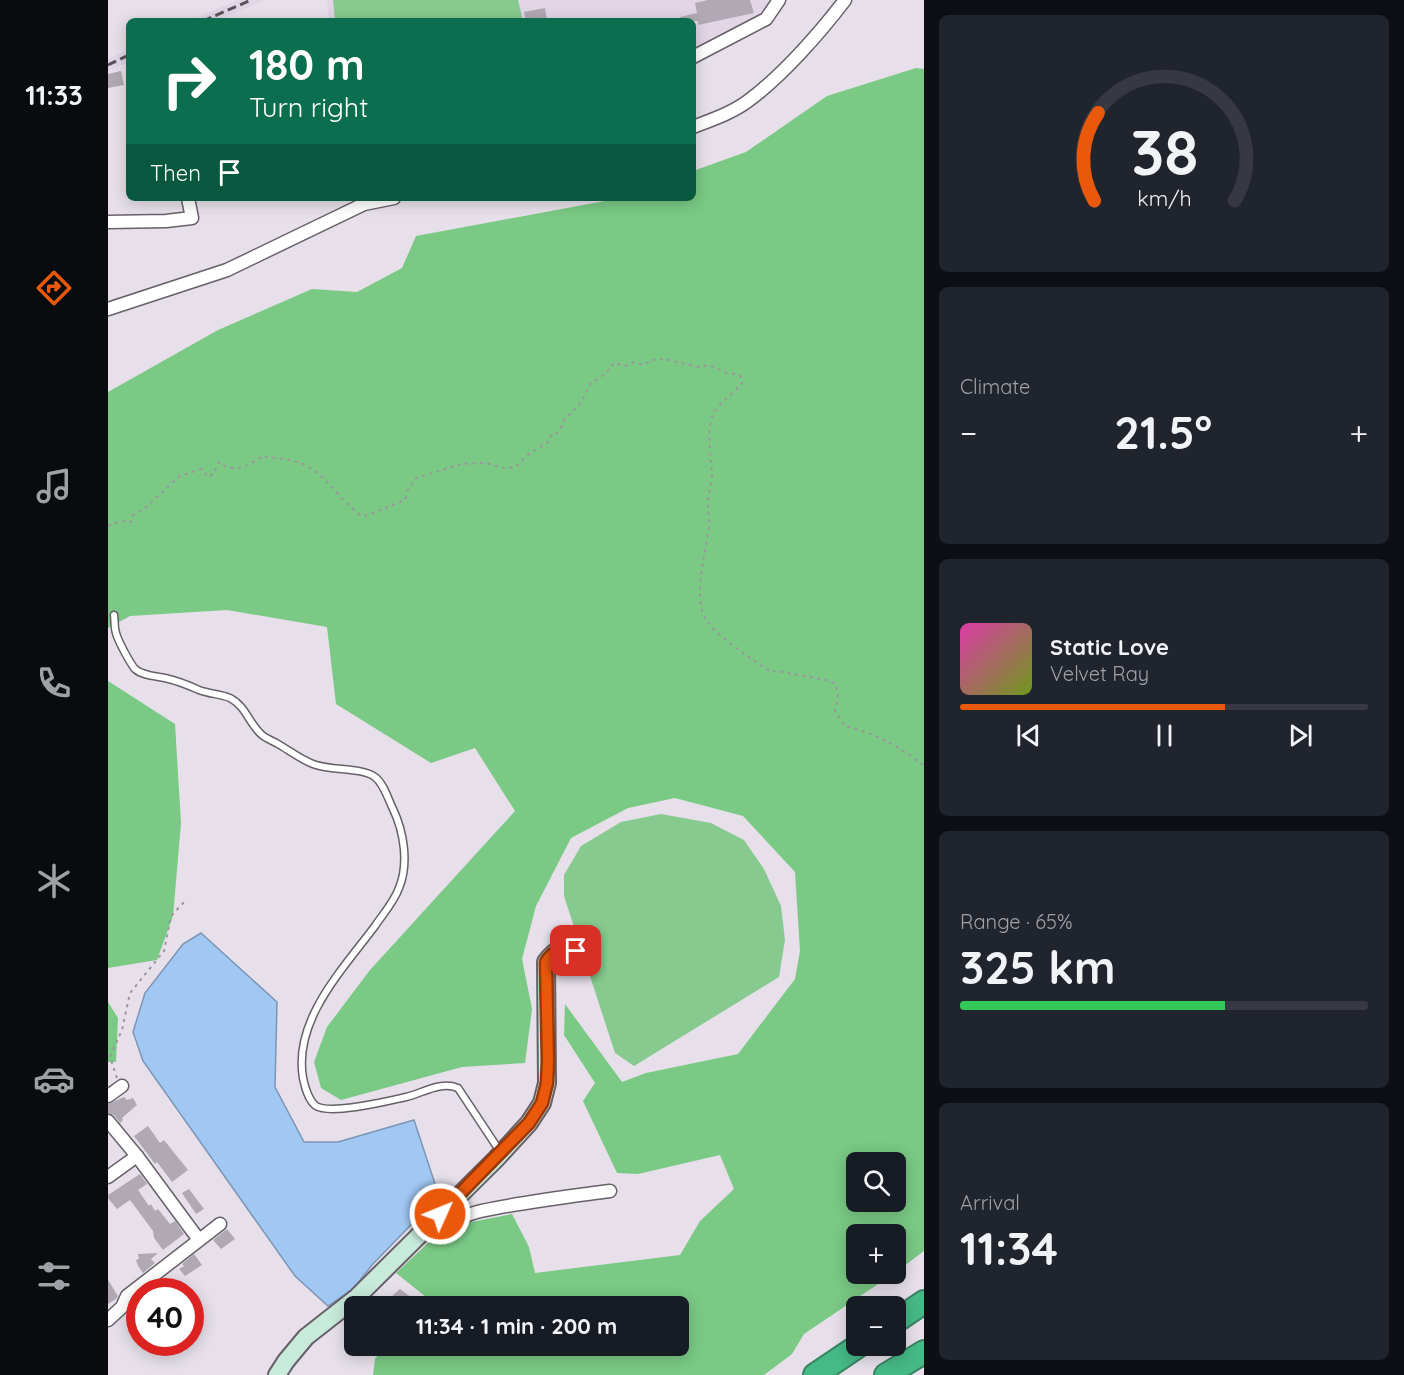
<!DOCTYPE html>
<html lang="en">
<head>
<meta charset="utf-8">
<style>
	:root { --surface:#171b24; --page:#20242c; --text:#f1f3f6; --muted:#9ea1a6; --line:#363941; --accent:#ea580c }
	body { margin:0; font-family:Quicksand,sans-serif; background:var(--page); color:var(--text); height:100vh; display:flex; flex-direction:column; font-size:22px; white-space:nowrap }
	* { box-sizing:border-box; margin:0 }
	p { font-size:20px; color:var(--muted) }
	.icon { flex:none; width:33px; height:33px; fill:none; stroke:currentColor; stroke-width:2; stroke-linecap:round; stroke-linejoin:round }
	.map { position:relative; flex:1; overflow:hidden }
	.panel { display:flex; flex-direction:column; gap:15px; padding:15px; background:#0d0f14; width:480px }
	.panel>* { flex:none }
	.guide { position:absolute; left:18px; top:18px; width:570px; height:183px; border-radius:9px; box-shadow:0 3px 15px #0003; background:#0b6e4f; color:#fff; overflow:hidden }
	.controls { position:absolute; left:738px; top:1152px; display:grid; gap:12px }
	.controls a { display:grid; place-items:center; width:60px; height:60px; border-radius:9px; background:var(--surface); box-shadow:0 3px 15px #0003; font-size:30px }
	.speed { position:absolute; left:18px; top:1278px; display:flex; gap:12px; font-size:30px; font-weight:700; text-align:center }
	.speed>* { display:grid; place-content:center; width:78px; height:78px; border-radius:50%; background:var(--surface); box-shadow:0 3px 15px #0003; line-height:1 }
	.speed .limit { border:9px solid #d22; background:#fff; color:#111 }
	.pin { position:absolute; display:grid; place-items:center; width:51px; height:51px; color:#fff; margin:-26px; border-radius:12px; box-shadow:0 3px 9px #0006 }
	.me { position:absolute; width:66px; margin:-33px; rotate:46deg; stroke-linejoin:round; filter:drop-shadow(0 0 4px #0008) }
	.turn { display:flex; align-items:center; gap:21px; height:126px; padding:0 24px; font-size:27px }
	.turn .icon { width:78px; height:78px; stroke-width:2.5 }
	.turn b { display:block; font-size:42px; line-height:51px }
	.then { display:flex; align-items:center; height:57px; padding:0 24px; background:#0003; gap:12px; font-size:22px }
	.big { font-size:45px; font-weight:700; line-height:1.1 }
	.panel .widget { flex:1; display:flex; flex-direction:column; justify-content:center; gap:9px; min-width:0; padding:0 21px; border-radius:9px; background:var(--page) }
	.panel .dial { align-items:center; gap:0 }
	.dial svg { height:156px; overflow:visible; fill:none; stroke:var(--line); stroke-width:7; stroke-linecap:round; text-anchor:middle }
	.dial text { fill:var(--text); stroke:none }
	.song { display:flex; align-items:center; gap:18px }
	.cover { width:72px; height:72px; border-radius:9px; background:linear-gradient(135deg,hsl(320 70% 55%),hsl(80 70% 35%)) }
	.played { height:6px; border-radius:3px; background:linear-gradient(90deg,var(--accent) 65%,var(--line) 65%) }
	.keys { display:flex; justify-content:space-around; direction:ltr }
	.heat { display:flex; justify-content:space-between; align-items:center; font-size:33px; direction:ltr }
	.charge { height:9px; border-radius:4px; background:linear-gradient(90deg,#34c759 65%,var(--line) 0) }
	.trip { position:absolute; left:236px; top:1296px; width:345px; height:60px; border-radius:9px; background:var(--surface); box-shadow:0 3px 15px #0003; font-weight:700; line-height:60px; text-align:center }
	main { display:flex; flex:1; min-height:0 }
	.tab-bar { display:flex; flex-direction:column; width:108px; justify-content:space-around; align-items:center; background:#090b0e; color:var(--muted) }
	.tab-bar .icon { width:42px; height:42px }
	.tab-bar .on { color:var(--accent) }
	.tab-bar b { font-size:27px; color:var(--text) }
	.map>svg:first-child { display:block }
	.built { fill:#e1d5e6 }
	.green { fill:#87ca8f }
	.forest { fill:#7ac985; fill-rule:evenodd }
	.water { fill:#a1c7f3; stroke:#7b95b5; stroke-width:1.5 }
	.building { fill:#b0a9b3 }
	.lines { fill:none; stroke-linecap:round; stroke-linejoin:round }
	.lane-casing { stroke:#676069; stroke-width:9 }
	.street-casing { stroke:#676069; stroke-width:15 }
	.secondary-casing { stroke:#676069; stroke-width:20 }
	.highway-casing { stroke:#398363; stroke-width:26 }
	.path { stroke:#9b969e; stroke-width:2; stroke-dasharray:3 4.5; stroke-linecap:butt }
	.lane { stroke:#fff; stroke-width:6 }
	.street { stroke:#fff; stroke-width:12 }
	.secondary { stroke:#c7eadb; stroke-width:16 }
	.highway { stroke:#45b986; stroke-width:22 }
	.rail { stroke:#575459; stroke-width:3; stroke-dasharray:9 4.5; stroke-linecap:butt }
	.route-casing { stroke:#983908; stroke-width:15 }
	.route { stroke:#ea580c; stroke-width:10 }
</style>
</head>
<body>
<main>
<nav class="tab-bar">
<b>11:33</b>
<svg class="icon on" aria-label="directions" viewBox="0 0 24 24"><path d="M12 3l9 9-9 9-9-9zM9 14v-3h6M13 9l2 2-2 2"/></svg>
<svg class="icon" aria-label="music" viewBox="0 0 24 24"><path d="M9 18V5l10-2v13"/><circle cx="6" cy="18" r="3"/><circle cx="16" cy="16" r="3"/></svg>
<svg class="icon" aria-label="phone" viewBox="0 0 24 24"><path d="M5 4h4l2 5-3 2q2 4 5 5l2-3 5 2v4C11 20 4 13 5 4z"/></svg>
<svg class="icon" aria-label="climate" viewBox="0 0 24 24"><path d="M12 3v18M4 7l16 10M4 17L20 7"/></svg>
<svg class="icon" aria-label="car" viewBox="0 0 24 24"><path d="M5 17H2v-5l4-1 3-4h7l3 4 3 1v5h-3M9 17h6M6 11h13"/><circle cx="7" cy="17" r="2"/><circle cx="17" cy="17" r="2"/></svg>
<svg class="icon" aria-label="filters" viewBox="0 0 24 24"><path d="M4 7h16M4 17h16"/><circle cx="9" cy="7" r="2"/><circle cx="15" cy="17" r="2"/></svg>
</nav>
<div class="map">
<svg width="816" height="1375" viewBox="0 0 816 1375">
	<rect width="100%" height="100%" fill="#e7e0ea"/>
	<g class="built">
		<polygon points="129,0 157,0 109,21 82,21"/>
		<polygon points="219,0 665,0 652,18 585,53 585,21 221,21"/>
		<polygon points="21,49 21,62 0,71 0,59"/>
	</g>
	<g class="green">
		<polygon points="225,0 410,0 415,21 227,21"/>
		<polygon points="553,814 603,823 636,840 656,869 673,906 677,940 671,977 526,1066 507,1053 456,896 456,875 473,846 513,822"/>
	</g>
	<g class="forest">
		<path d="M808 68 816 69V1251L788 1272V1234H748V1274H785L696 1334 684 1354 656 1375H265L267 1359 278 1346H570V1306H310L318 1297 288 1273 320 1243 358 1223 404 1214 421 1247 427 1273 572 1255 592 1221 626 1189 612 1155 530 1174 509 1173 475 1101 487 1083 456 1035 457 1004 514 1082 538 1073 630 1054 687 979 692 951 687 872 635 816 567 798 520 808 463 838 428 906 414 959 424 1009 417 1063 354 1067 233 1100 213 1088 206 1062 219 1027 262 970 407 811 367 748 323 763 228 704 219 627 119 610 22 616 0 628V392L110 330 204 289 249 292 294 268 308 236 513 198H585V171L638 152 719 96ZM748 1162H788V1202H748Z"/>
		<polygon points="0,681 67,724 73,823 65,916 49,960 0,968"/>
		<polygon points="0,1002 10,1018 8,1062 0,1062"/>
	</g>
	<polygon class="water" points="93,933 169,1002 167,1087 196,1142 230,1142 306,1120 331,1196 264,1265 245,1289 220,1306 187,1276 35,1061 25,1032 37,993 75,944"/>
	<g class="building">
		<polygon points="600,0 642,0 646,13 590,25 590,21 572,21 572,17 589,13 587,3"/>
		<polygon points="437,8 439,21 418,21 416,12"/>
		<polygon points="13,71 16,85 0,88 0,74"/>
		<polygon points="16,1097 19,1100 25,1098 29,1105 14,1118 15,1120 12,1123 6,1115 0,1113 0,1104"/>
		<polygon points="40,1126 52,1143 56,1140 80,1170 64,1182 49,1162 47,1164 26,1136"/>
		<polygon points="32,1174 39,1184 30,1190 41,1206 43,1204 47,1211 50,1209 62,1224 67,1221 76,1234 55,1250 46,1238 45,1231 22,1200 9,1209 0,1198 0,1195"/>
		<polygon points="81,1189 96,1209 88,1214 74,1193"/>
		<polygon points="119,1229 127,1239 113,1249 105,1240"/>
		<polygon points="50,1253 43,1259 47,1263 35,1273 30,1266 28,1260 31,1259 30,1254"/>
		<polygon points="86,1254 94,1265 77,1276 71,1269 76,1266 74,1264"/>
		<polygon points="0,1280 10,1296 8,1299 0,1304"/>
		<polygon points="292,1289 307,1300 300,1306 273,1306"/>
	</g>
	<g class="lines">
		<defs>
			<path id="lane" d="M6 615C7 621 6 627 8 633 10 641 22 663 27 669 35 676 48 676 57 678 70 681 80 685 91 690 101 694 113 694 122 698 138 706 141 724 154 735 159 739 165 741 170 744 182 751 192 759 205 764 222 771 254 767 267 777 276 784 280 799 285 809 296 832 301 864 291 888 286 902 275 914 267 926 235 969 185 1020 195 1078 197 1087 200 1100 208 1106 223 1115 280 1101 298 1097 315 1093 332 1081 350 1088L393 1153"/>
			<g id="street">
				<polyline points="585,57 658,19 671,0"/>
				<path d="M585 127C603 120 624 113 640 101 674 76 711 34 737 0"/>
				<polyline points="0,222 58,221 84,218 80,198"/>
				<polyline points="0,309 119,270 256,204 286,198"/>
				<polyline points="0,1096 14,1086"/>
				<polyline points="0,1121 29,1156 91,1240"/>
				<polyline points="0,1177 29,1156"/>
				<path d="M319 1227C338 1227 354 1215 373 1211 415 1202 458 1197 502 1191"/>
				<polyline points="0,1320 14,1307 19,1296 112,1224"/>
			</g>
			<path id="secondary" d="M169 1375 178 1361 198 1337 249 1297 388 1159 421 1123 434 1103 439 1083 438 962C447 949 454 947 468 951L477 965"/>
			<g id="highway">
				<polyline points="788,1321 816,1302"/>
				<polyline points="707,1375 750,1346"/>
				<polyline points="778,1375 816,1352"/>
			</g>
		</defs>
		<use href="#lane" class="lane-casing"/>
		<use href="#street" class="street-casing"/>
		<use href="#secondary" class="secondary-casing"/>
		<use href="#highway" class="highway-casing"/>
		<g class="path">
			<path d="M0 526 12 521 23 522 25 515 37 508 72 476 93 469 101 477 106 473 111 462C127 475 139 465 155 456 169 459 188 459 201 467 222 480 234 503 254 516L260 515 297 500 300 490 308 478 353 464 378 463 396 468 407 467 422 453 439 443 444 434H448L454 426 456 420 474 401 482 384 497 374 506 363 517 366 526 362 535 365 544 360 557 359 591 367 601 365 619 373 629 374 633 377 634 383C626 393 612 402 606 413 597 429 604 460 604 477 603 488 599 499 600 509 600 515 602 521 601 527 598 553 585 593 597 618 603 632 647 662 663 672L670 671 723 681 728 685 730 697 727 711 737 726C765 732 794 748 816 766"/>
			<polyline points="9,1078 2,1057 14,1030 22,993 56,951 63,916 78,900"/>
		</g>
		<use href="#lane" class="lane"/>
		<use href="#street" class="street"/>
		<use href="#secondary" class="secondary"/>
		<use href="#highway" class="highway"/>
		<g class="rail">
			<polyline points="95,21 143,0"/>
			<polyline points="0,65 21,55"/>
		</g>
	</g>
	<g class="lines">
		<defs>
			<path id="route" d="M332 1214 421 1123 434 1103 439 1083 440 1061 438 962C446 949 454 947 468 951"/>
		</defs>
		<use href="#route" class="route-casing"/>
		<use href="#route" class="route"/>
	</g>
</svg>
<div class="controls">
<a><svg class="icon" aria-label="search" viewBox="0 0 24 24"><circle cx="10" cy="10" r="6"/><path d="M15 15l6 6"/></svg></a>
<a>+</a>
<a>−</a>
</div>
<div class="speed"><div class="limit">40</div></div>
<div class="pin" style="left:468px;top:951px;background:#d93025"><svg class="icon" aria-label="arrive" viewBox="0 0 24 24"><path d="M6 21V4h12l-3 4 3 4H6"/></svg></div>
<svg class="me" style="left:332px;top:1214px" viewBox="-20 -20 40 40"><circle r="17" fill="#ea580c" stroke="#fff" stroke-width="3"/><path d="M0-11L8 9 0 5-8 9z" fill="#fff"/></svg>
<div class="trip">11:34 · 1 min · 200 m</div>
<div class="guide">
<div class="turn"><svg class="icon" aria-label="right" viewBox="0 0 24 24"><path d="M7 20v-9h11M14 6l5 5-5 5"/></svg><div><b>180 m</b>Turn right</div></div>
<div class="then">Then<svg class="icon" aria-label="arrive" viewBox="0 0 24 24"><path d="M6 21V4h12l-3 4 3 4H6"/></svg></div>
</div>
</div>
<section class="panel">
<div class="widget dial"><svg viewBox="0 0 100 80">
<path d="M14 69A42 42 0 1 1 86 69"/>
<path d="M14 69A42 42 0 0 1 16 24" stroke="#ea580c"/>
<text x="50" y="56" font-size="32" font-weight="700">38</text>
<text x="50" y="72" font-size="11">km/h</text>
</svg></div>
<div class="widget"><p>Climate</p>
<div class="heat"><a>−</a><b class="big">21.5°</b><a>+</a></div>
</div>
<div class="widget">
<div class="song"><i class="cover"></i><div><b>Static Love</b><p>Velvet Ray</p></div></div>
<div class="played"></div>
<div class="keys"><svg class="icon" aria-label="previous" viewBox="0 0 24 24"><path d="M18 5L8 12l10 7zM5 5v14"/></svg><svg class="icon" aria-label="pause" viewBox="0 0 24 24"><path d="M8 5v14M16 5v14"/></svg><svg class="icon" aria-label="next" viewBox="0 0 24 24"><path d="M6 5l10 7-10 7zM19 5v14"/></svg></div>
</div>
<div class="widget"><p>Range · 65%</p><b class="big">325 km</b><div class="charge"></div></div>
<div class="widget"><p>Arrival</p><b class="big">11:34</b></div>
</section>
</main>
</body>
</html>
